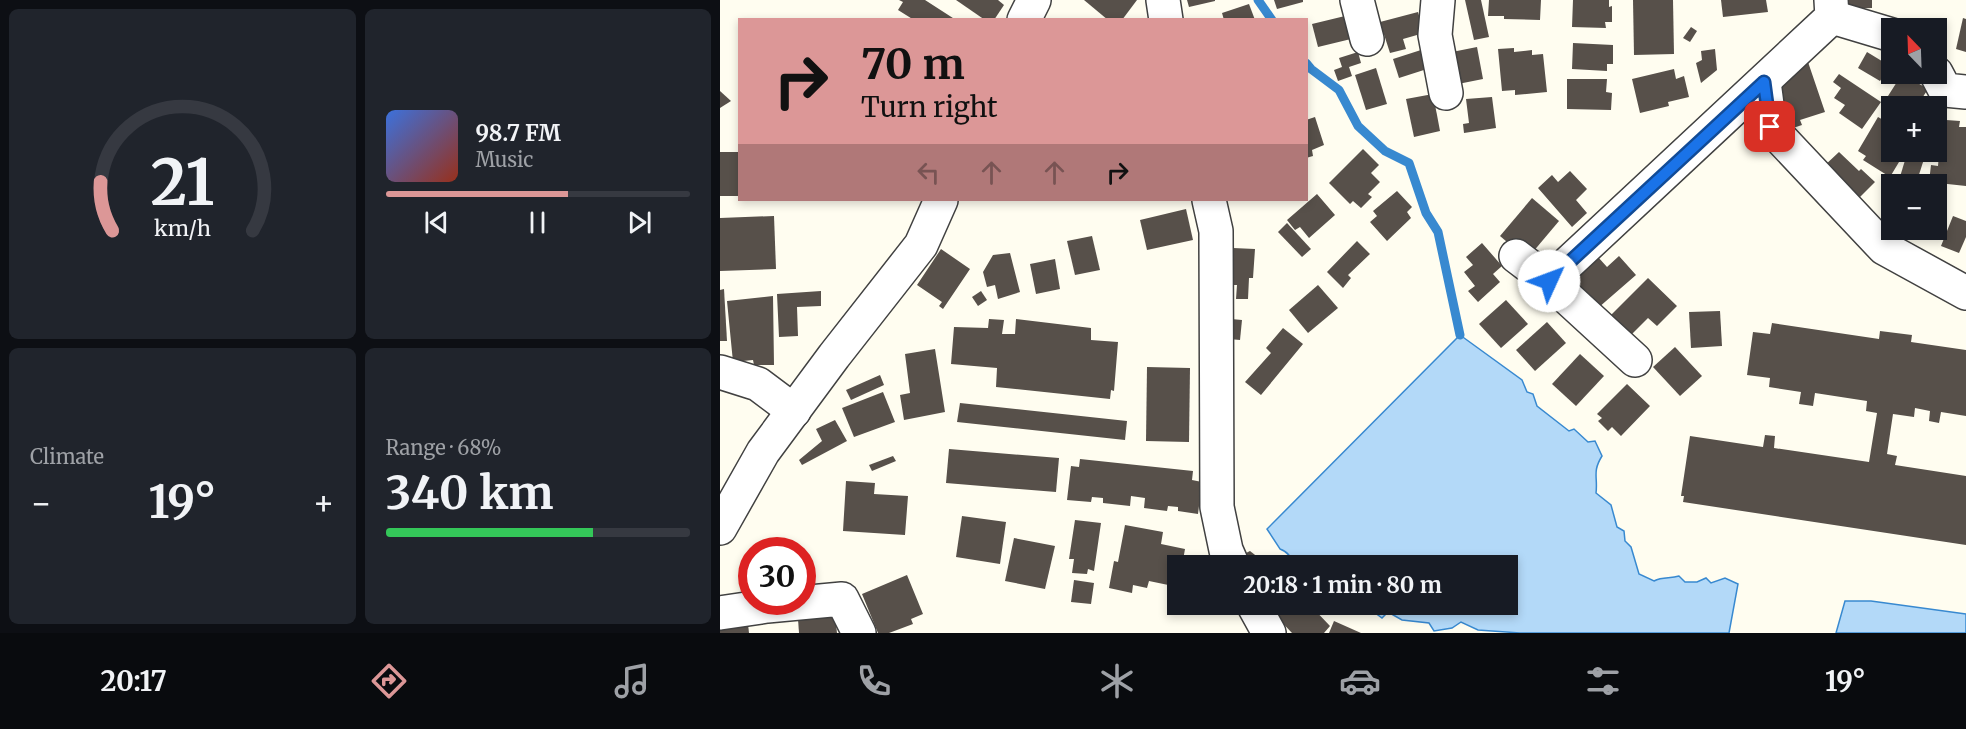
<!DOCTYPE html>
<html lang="en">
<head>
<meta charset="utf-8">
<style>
	:root { --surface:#171b24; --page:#20242c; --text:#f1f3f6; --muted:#9ea1a6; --line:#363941; --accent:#dc9797 }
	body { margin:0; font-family:Merriweather,serif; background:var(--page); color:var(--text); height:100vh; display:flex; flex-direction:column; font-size:22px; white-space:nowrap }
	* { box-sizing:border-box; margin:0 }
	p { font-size:20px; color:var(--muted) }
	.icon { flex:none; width:33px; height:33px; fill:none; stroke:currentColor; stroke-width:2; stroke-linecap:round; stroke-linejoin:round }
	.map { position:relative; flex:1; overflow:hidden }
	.sheet { display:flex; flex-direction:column; gap:9px; padding:9px; background:#0d0f14; width:720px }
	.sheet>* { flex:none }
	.hud { position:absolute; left:18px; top:18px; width:570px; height:183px; border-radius:0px; box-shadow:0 3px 9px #0003; background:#dc9797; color:#111; overflow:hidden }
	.needle { width:39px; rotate:337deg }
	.tools { position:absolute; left:1161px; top:18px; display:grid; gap:12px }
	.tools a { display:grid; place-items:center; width:66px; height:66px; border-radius:0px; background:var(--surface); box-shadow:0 3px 9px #0003; font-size:30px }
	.speed { position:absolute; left:18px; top:537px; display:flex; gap:12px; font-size:30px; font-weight:700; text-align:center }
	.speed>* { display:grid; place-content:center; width:78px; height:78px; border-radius:50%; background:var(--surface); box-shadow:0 3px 9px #0003; line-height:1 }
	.speed .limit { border:9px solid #d22; background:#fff; color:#111 }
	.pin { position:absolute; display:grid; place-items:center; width:51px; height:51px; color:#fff; margin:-26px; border-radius:12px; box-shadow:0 3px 9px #0006 }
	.me { position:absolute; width:66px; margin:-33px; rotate:47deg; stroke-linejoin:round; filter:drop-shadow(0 0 4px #0008) }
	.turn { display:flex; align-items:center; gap:21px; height:126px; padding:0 24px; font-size:27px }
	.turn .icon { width:78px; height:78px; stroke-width:2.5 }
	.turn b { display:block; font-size:42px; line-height:51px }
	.lanes { display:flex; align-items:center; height:57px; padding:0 24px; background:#0003; justify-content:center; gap:30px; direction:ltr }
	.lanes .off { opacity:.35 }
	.big { font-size:45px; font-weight:700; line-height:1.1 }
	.sheet .widget { flex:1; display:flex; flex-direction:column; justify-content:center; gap:9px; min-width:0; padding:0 21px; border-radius:9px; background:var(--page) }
	.sheet .dial { align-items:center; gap:0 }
	.dial svg { height:156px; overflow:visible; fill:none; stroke:var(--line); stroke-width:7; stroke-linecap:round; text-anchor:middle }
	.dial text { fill:var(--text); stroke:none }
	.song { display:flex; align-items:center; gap:18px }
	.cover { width:72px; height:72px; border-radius:9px; background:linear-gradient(135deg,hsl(220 70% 55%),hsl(10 70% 35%)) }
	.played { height:6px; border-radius:3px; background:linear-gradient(90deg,var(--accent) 60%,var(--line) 60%) }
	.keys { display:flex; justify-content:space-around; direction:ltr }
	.heat { display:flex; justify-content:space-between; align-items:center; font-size:33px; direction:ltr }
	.charge { height:9px; border-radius:4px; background:linear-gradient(90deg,#34c759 68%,var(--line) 0) }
	.sheet .tiles { flex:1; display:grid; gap:9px; grid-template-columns:repeat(2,1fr) }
	.trip { position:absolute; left:447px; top:555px; width:351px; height:60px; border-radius:0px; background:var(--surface); box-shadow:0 3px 9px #0003; font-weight:700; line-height:60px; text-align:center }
	.menu { display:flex; height:96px; justify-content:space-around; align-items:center; background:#090b0e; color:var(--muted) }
	.menu .icon { width:42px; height:42px }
	.menu .current { color:var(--accent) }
	.menu b { font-size:27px; color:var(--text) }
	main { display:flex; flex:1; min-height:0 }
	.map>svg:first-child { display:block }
	.water { fill:#b3d9f8; stroke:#3889d0; stroke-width:1.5 }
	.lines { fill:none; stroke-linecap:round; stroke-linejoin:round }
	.stream { stroke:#3889d0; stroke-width:9 }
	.building { fill:#57504a }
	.minor-casing { stroke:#414141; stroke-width:36 }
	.minor { stroke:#fff; stroke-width:33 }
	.route-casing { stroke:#114b97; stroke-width:15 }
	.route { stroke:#1a73e8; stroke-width:10 }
</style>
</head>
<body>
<main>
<section class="sheet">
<div class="tiles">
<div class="widget dial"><svg viewBox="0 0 100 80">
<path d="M14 69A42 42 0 1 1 86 69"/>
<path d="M14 69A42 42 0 0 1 8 44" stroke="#dc9797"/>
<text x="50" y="56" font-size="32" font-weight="700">21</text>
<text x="50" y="72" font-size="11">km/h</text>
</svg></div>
<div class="widget">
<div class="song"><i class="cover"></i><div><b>98.7 FM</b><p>Music</p></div></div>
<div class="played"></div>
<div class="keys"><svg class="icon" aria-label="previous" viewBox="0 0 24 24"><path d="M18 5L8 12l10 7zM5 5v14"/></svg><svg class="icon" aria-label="pause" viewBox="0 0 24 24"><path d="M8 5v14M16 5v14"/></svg><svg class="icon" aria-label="next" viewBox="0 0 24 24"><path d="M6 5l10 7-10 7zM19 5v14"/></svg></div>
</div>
<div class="widget"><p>Climate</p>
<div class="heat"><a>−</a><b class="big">19°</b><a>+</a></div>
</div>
<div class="widget"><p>Range · 68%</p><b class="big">340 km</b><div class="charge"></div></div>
</div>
</section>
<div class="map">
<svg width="1246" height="633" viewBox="0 0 1246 633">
	<rect width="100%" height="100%" fill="#fffdf0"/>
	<g class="water">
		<path d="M740 335 802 380 807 392 813 394 817 406 849 431 854 429 868 442 875 441 882 456C872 472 878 477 876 493L891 505 897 527 904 531 905 541 911 547 919 574 934 581C943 576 950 579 959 576L965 582H977L986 578 991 583 1005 578 1018 584 1009 633H800L758 630 741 622 732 628 714 631 709 623 682 620 668 612 662 618 654 612 651 605H648L788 604V566L572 565C572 557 568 552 560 549L547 529Z"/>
		<polygon points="1125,601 1151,601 1246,614 1246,633 1116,633"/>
	</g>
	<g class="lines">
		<g class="stream">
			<polyline points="538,0 552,20"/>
			<polyline points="586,63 591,69 619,90 638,126 665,151 689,163 706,213 718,232 740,335"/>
		</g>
	</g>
	<g class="building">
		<polygon points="179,0 205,0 236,20 194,20 178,10 183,2"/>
		<polygon points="236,0 278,0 284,5 274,20 265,20"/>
		<polygon points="364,0 417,0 402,20 388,20"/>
		<polygon points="467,0 495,0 495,1 469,7"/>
		<polygon points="554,0 583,0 583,2 557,9"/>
		<polygon points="745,0 761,0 769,37 754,40"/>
		<polygon points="769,0 821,0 820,20 784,19 784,16 768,16"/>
		<polygon points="853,0 889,0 889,7 892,6 892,22 885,22 886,28 852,27"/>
		<polygon points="913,0 953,0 954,54 914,55"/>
		<polygon points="1001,0 1046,0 1048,12 1003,17"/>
		<polygon points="1121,0 1152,0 1152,8 1121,9"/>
		<polygon points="529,4 535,20 504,20 502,13"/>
		<polygon points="698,12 704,33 683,39 686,49 670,53 660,22"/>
		<polygon points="625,16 631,39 598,47 592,24"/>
		<polygon points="1243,18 1246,19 1246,52 1236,49"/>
		<polygon points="971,27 977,31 970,42 963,38"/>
		<polygon points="853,43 893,45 893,64 887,64 887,71 852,69"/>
		<polygon points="757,47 763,79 738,84 732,52"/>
		<polygon points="794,48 794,52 812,50 812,55 823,54 827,92 795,95 795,90 782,91 778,49"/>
		<polygon points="995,49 997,70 981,83 976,63 982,60 981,51"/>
		<polygon points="701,50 707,69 679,78 673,59"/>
		<polygon points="638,52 641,63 629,67 632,76 618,81 614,70 622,67 619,58"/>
		<polygon points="1147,52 1170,66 1160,81 1138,68"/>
		<polygon points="1088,62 1105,112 1080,120 1082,125 1064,131 1052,80 1078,72 1076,66"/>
		<polygon points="656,68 667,104 646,110 635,75"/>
		<polygon points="954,69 956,79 964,76 969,97 948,102 949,106 920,113 912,79"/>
		<polygon points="1119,74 1161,102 1142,129 1119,113 1125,105 1114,98 1121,88 1113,82"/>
		<polygon points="1182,74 1208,89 1197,106 1172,106 1172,114 1161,107"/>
		<polygon points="847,79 887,79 886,92 892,93 891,110 847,109"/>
		<polygon points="0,91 11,101 0,108"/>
		<polygon points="713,94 720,131 694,137 686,99"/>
		<polygon points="772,97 776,128 744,133 743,124 749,123 746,99"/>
		<polygon points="595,117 604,145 592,150 593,156 586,158 586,120"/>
		<polygon points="1158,117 1172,125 1172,152 1185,152 1170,177 1143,160 1146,156 1138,151"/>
		<polygon points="1226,120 1240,121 1239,127 1246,127 1246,186 1209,182 1211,165 1218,166 1221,129 1226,129"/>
		<polygon points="643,149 659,165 651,173 660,182 648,194 652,197 641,208 633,201 630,204 609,183"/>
		<rect x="0" y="152" width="20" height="44"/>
		<polygon points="1119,152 1139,171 1141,169 1155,182 1137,200 1103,167"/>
		<polygon points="1187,154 1204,159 1196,184 1178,183"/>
		<polygon points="850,171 867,189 856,200 867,213 852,227 818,188 832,175 838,182"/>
		<polygon points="677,191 692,207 687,212 691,218 667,241 650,222 657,216 653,211"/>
		<polygon points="597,194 615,215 589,238 580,227 575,230 567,220"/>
		<polygon points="812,198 839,221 807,259 780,236"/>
		<polygon points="466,209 473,240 427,250 420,220"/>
		<polygon points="54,216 56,269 0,271 0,218"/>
		<polygon points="1233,216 1246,221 1246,237 1239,253 1221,246"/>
		<polygon points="567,223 591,249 582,257 558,232"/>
		<polygon points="372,236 380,270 355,275 347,241"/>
		<polygon points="637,241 650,254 628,275 631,278 623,288 607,272"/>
		<polygon points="762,243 782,266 773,274 780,282 758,302 748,291 755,286 744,272 753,265 746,257"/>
		<polygon points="513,248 535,249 533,278 529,278 528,299 516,299 517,285 511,285"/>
		<polygon points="221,249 250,269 223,309 219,306 222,302 197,285"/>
		<polygon points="290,253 300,292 278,299 275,285 267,287 263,272 273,255"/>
		<polygon points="899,256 916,275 878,308 853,280 878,257 887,267"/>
		<polygon points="335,259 340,289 316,294 310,264"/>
		<polygon points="928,278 957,306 937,326 928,318 908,338 888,318"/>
		<polygon points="598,285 618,308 588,333 569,310"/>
		<polygon points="4,289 7,341 0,341 0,290"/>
		<polygon points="101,291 101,306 77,307 78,336 59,337 57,294"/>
		<polygon points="261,291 267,300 258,306 252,297"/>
		<polygon points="53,296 54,365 34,365 33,360 13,362 7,301"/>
		<polygon points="786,300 808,324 781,348 759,324"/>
		<polygon points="1000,311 1002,346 971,348 969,312"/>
		<polygon points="269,319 284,320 282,334 295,334 296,319 371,328 371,340 398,342 394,391 391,390 390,399 276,387 277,368 231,364 234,327 268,328"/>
		<polygon points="511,319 522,320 520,340 509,339"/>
		<polygon points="827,322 846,343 815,371 796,350"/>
		<polygon points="1052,323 1159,339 1160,331 1192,335 1191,342 1246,350 1246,416 1221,412 1219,423 1209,421 1210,411 1195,408 1194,417 1173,414 1167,454 1177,456 1175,465 1246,476 1246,545 963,502 964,496 961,496 970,436 1043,447 1045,435 1055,436 1054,448 1149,462 1157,413 1146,411 1147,401 1095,393 1093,406 1079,404 1081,392 1049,387 1050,378 1027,375 1033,332 1050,334"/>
		<polygon points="563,328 583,344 541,395 525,382 551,353 546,348"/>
		<polygon points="955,347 982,376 960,396 933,367"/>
		<polygon points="215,349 225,412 184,420 180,395 190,393 185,354"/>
		<polygon points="860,354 884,376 856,406 832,384"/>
		<polygon points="427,367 470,368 469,442 426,441"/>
		<polygon points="160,375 164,385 131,400 126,390"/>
		<polygon points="907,384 930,406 901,436 892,427 888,431 878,421 882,418 877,414"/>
		<polygon points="163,392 175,422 134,437 122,408"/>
		<polygon points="240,403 407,421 405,440 237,422"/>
		<polygon points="115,420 127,441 82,465 79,460 102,441 96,429"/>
		<polygon points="229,449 339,458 336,492 226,483"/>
		<polygon points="173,456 176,461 152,471 149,465"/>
		<polygon points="360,459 473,471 472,480 482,482 478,514 458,511 458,507 448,506 447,511 424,508 425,498 411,496 410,506 383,503 383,498 372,497 371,502 347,500 351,466 359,467"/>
		<polygon points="126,481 155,483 154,494 188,496 185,535 123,531"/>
		<polygon points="242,516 286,522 280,564 236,557"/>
		<polygon points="355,520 381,523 374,571 368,569 367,574 352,573 354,559 349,559"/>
		<polygon points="405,525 443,532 441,544 465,549 462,566 458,566 458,587 429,581 427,588 413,585 412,593 389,588 394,561 398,562"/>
		<polygon points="294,538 335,546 325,589 285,581"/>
		<polygon points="530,551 549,566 530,566 524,554"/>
		<polygon points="187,575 203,614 191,619 193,624 169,633 158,633 142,594"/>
		<polygon points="354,580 374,583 371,604 351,602"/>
		<polygon points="568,604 573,604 576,608 579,604 589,604 610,626 604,633 572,633 556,616"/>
		<polygon points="27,615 29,633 0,633 0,618"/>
		<polygon points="115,615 117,633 79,633 78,619"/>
		<polygon points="614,621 641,633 609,633"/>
	</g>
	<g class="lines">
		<defs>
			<g id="minor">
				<polyline points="443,0 446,20"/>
				<polyline points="637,0 647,39"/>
				<polyline points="718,0 715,35 726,93"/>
				<polyline points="1112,17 1172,35"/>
				<polyline points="304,20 314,0"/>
				<polyline points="1216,73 1225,90 1246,92"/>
				<polyline points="1044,82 1050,127 1164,248 1246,293"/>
				<polyline points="489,200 496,231 497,507 506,550 513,566"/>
				<polyline points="796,256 829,281 915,360"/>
				<polyline points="829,281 1112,17 1111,0"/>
				<polyline points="0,372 38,384 74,411"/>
				<polyline points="0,528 43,452 114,356 201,245 221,200"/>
				<polyline points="533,604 549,633"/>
				<polyline points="0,613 47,606 122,599 139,633"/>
			</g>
		</defs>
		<use href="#minor" class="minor-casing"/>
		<use href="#minor" class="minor"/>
	</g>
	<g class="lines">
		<defs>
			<polyline id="route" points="829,281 1044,82 1050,127"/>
		</defs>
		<use href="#route" class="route-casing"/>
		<use href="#route" class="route"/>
	</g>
</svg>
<div class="tools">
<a><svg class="needle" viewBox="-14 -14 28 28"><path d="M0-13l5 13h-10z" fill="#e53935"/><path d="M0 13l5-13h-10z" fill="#9ea1a6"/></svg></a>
<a>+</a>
<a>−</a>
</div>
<div class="speed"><div class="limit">30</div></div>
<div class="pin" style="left:1050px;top:127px;background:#d93025"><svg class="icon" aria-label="arrive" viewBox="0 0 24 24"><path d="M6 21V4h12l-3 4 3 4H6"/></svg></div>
<svg class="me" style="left:829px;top:281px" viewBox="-20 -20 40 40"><circle r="19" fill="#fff"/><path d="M0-13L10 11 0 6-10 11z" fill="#1a73e8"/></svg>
<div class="trip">20:18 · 1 min · 80 m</div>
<div class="hud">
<div class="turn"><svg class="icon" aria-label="right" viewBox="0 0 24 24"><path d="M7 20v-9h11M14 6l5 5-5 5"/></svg><div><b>70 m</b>Turn right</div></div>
<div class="lanes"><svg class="icon off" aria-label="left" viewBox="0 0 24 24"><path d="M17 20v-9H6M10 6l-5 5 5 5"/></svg><svg class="icon off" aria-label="ahead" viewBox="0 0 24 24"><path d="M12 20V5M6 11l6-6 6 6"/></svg><svg class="icon off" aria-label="ahead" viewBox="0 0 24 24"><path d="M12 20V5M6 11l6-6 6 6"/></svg><svg class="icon" aria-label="right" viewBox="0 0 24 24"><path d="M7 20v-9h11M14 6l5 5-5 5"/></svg></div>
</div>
</div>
</main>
<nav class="menu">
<b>20:17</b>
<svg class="icon current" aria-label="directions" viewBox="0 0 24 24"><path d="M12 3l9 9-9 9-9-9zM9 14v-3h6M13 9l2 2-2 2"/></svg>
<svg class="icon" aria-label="music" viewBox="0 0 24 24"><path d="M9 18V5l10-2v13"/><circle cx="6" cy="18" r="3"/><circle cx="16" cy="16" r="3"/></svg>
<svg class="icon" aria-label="phone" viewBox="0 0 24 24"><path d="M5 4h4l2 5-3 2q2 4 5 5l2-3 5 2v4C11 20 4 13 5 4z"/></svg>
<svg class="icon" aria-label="climate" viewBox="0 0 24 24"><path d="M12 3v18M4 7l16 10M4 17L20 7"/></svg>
<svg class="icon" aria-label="car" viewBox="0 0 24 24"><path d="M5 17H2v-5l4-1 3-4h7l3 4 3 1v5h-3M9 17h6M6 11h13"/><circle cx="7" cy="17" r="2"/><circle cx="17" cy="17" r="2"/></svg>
<svg class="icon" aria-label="filters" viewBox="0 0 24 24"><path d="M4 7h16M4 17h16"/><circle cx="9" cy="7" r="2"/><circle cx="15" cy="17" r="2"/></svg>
<b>19°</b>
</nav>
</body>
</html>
